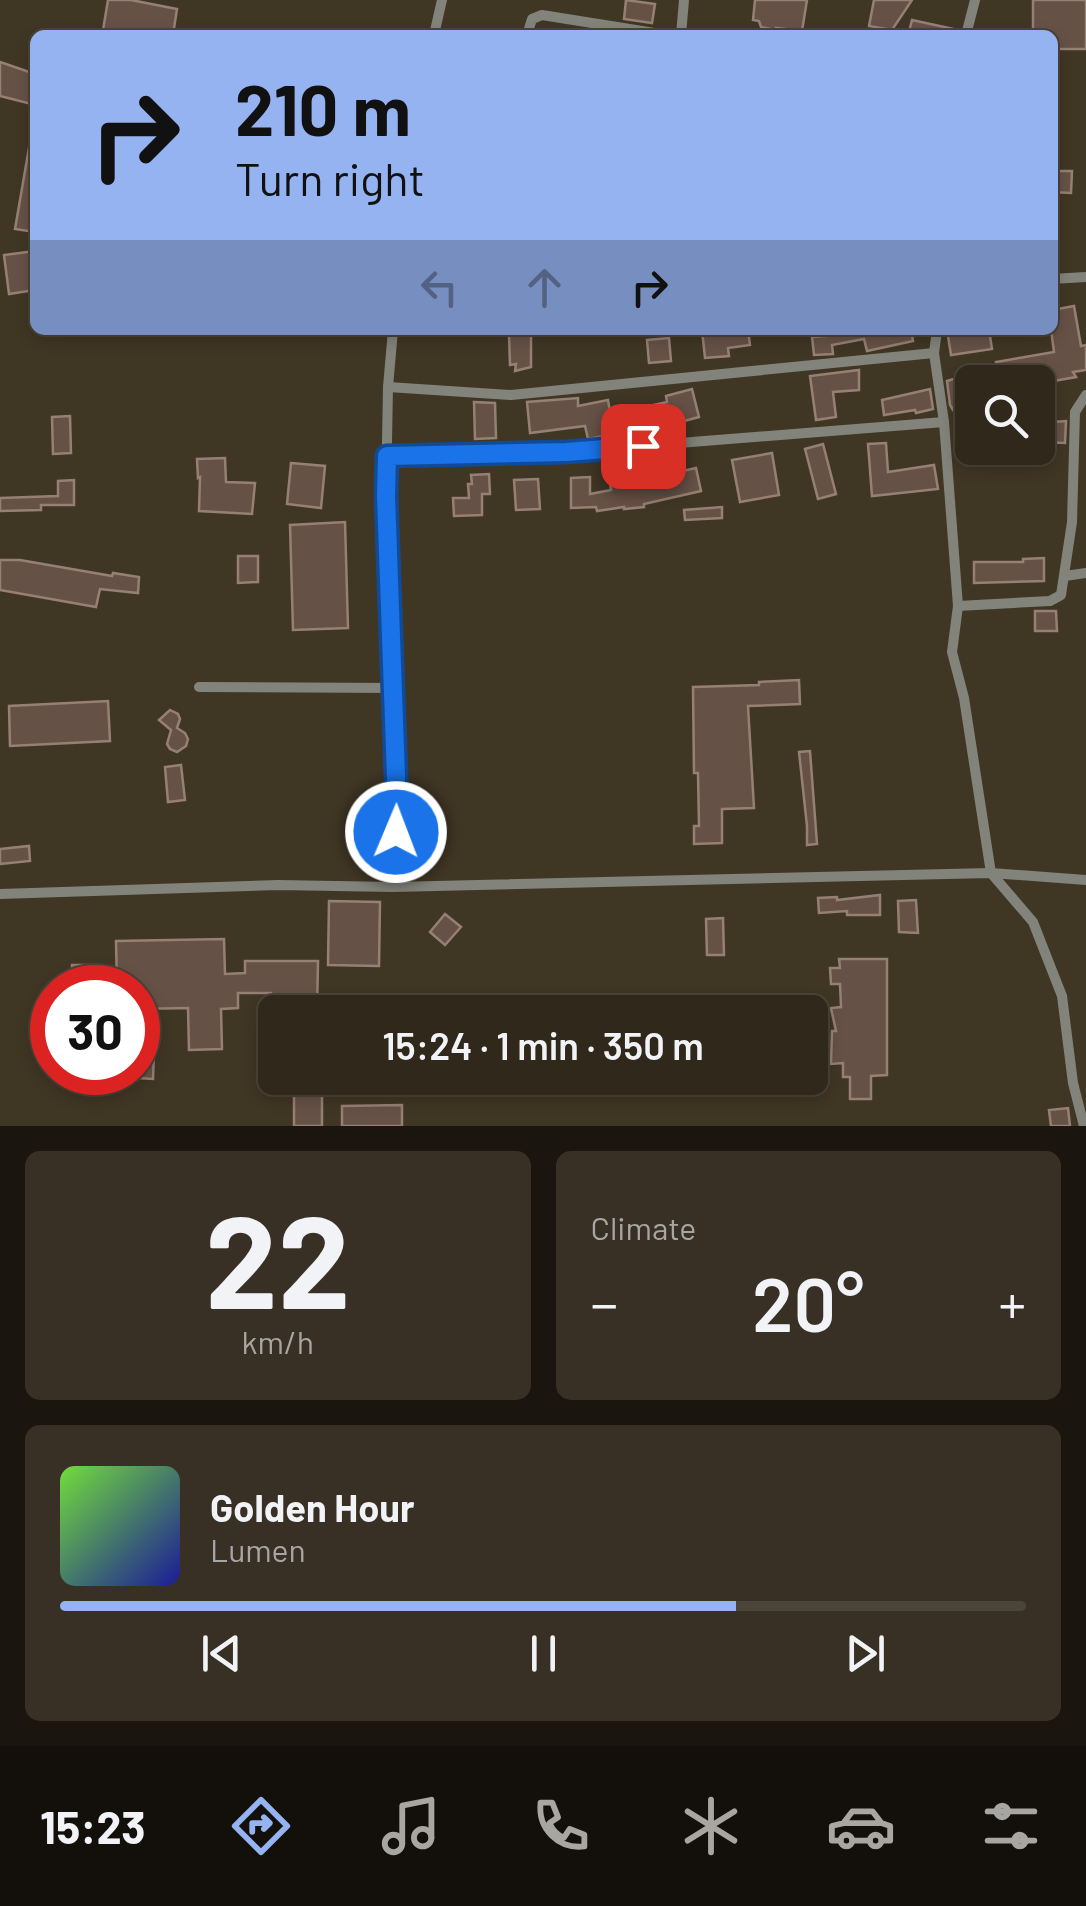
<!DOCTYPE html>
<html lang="en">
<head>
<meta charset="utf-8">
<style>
	:root { --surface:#30281b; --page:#383024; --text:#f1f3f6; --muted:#a8a6a3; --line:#4b443a; --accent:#95b2f1 }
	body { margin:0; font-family:Barlow,sans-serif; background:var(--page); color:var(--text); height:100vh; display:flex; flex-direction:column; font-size:38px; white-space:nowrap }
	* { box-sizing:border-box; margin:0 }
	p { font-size:32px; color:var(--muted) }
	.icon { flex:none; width:55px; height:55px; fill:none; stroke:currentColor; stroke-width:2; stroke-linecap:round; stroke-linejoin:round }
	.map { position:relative; height:1126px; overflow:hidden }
	.sheet { display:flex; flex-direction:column; gap:25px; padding:25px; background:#1a160f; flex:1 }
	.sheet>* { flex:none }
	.top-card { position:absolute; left:30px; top:30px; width:1028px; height:305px; border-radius:15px; box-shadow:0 5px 15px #0003,0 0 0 2px var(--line); background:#95b2f1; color:#111; overflow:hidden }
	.tools { position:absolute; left:955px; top:365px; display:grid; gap:20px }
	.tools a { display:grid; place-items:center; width:100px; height:100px; border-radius:15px; background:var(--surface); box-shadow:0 5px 15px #0003,0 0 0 2px var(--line); font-size:50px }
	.speed { position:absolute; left:30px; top:965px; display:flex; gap:20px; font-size:50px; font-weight:700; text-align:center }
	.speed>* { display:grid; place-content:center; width:130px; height:130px; border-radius:50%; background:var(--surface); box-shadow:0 5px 15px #0003,0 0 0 2px var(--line); line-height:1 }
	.speed .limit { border:15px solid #d22; background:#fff; color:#111 }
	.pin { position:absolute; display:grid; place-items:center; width:85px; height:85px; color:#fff; margin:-42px; border-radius:20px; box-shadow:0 5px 15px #0006 }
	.me { position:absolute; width:110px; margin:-55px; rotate:1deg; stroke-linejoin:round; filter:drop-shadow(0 0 8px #0008) }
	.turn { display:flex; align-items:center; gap:35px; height:210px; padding:0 40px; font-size:45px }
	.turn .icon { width:130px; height:130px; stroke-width:2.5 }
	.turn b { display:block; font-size:70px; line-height:85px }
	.lanes { display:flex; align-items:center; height:95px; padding:0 40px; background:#0003; justify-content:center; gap:50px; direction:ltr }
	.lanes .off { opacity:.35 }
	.big { font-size:75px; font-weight:600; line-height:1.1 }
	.sheet .widget { flex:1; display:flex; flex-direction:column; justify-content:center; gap:15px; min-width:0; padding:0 35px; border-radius:15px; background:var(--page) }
	.sheet .dial { align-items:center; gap:0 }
	.dial b { font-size:130px; line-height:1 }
	.song { display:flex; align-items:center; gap:30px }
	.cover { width:120px; height:120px; border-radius:15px; background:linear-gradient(135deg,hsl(100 70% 55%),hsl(240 70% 35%)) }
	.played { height:10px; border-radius:5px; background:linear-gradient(90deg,var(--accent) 70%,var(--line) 70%) }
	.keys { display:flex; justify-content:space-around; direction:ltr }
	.heat { display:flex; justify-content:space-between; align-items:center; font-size:55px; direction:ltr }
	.sheet .tiles { flex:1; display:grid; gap:25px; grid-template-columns:1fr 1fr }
	.widget:last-child { grid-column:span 2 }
	.trip { position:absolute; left:258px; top:995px; width:570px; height:100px; border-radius:15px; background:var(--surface); box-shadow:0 5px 15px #0003,0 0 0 2px var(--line); font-weight:600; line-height:100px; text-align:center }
	.tab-bar { display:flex; height:160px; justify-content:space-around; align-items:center; background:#13100b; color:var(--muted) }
	.tab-bar .icon { width:70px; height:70px }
	.tab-bar .active { color:var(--accent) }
	.tab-bar b { font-size:45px; color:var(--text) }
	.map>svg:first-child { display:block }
	.building { fill:#665146; stroke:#968074; stroke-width:2.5 }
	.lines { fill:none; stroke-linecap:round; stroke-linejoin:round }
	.street { stroke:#82837a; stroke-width:10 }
	.route-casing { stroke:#114b97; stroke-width:25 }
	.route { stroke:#1a73e8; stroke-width:18 }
</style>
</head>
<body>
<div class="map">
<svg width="1086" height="1126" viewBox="0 0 1086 1126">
	<rect width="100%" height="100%" fill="#403624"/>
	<g class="building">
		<polygon points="108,0 131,0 177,9 173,35 133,35 103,30"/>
		<polygon points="626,0 655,4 652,23 624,19"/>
		<polygon points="755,0 807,0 802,31 776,28 776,30 761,27 759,21 753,20"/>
		<polygon points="874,0 912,0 892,30 869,26"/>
		<polygon points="1033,0 1086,0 1086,49 1052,49 1052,35 1033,35"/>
		<polygon points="912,20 958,30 957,35 915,35 909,32"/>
		<polygon points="0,62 35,74 35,105 0,96"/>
		<polygon points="30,142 35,143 35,232 15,229"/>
		<polygon points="1052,171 1072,171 1071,193 1052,192"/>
		<polygon points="35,251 35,290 9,294 4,255"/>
		<polygon points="1074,306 1081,346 1086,345 1086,370 1073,372 1076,377 1048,382 1052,422 1066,421 1065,443 1038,442 1038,382 1001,382 996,362 1054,352 1051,330 1052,310"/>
		<polygon points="702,330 748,330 750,345 728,348 729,356 705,358"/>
		<polygon points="837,330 885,330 885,333 911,330 913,341 867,351 864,339 832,345 833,354 814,355 812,337 838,335"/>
		<polygon points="947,330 989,330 992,349 951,355"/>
		<polygon points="509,334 531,335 531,367 515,371 516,364 510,365"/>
		<polygon points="669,338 671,361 649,363 647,340"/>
		<polygon points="859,370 859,390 833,392 836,417 816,420 810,376"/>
		<polygon points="957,378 959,387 972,383 972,431 960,433 957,409 953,410 950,405 947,381"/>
		<polygon points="692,389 699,417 669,425 671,435 646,437 640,408 667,402 666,396"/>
		<polygon points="930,389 933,409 916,413 915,410 884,415 882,400"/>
		<polygon points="578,398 578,406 608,400 614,434 588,439 585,426 530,433 527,402"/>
		<polygon points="474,402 495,403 496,438 475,439"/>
		<polygon points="70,416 71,453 53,454 52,417"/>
		<polygon points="886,443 888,472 934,465 938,489 872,496 868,444"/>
		<polygon points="823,444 836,494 818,499 805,449"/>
		<rect x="966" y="448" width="29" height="17"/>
		<polygon points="772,453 779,495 740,502 732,460"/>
		<polygon points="225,458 226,482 255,483 252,514 199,511 200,477 198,478 197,459"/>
		<polygon points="291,463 325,466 321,508 287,504"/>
		<polygon points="642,466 644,483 678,475 678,472 696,468 701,491 644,504 644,507 624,509 624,507 597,511 596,507 571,508 571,478 590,477 590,494 611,490 608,471"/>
		<polygon points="489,474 490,494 482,494 482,515 454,516 453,498 469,498 468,484 472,484 471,475"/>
		<polygon points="538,479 540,509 516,510 514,480"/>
		<polygon points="74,480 74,505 41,505 41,510 0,511 0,498 58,496 58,481"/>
		<polygon points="722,507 722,518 685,520 684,510"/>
		<polygon points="345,522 348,628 293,630 290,525"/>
		<polygon points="238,556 258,556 258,582 238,583"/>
		<polygon points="1044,558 1044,581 974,583 974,562 1023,562 1023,559"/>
		<polygon points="0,560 20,560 112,576 113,573 139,577 138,593 100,589 96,607 0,590"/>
		<polygon points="1035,611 1056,611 1057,631 1035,631"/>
		<polygon points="799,680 800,704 748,706 754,808 722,809 722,843 694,844 694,826 699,826 698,773 694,773 693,687 759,685 759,682"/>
		<polygon points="108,701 110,741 10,746 9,706"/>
		<polygon points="170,710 178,714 180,719 177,728 185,733 188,739 186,746 177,752 170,749 167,744 171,730 159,720"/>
		<polygon points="810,751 817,844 807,845 807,826 799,752"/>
		<polygon points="181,765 185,800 168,802 165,767"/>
		<polygon points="29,846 30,861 0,864 0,849"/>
		<polygon points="880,895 880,915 847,915 847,911 819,913 818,898 837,897 837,900"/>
		<polygon points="916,900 918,933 899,932 898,901"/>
		<polygon points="329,901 380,902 379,966 328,965"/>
		<polygon points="445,914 461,927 445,945 430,932"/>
		<polygon points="723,918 724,955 707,955 706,919"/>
		<polygon points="224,939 225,974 245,973 245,961 318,961 317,1012 271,1012 271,993 238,993 238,1008 221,1009 222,1049 189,1050 188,1008 138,1009 138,988 117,988 116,941"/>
		<polygon points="839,959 887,959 887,1075 871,1076 871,1099 850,1099 850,1077 843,1077 843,1063 831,1064 832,1031 836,1031 831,1008 841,1007 840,984 831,984 830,968 840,968"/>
		<rect x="72" y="965" width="23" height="23"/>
		<polygon points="138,1051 154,1051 153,1079 138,1078"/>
		<rect x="294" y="1094" width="28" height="32"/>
		<polygon points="402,1105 402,1126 342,1126 342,1106"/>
		<polygon points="1068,1108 1070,1126 1051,1126 1049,1110"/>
	</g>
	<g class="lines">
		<g class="street">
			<polyline points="434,35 442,0"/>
			<polyline points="527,35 532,19 542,15 667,35"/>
			<polyline points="681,35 684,0"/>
			<polyline points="966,35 975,0"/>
			<polyline points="1052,279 1086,277"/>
			<polyline points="393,330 388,387 386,496 397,805 393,887"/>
			<polyline points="937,330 934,353 944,422 958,606 952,652 964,698 991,873 1033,922 1062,996 1073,1083 1084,1126"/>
			<polyline points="388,387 511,395 934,353"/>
			<polyline points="387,456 566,452 944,422"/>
			<polyline points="1065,576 1086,573"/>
			<polyline points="958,606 1050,601 1061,595 1072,522 1075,412 1086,395"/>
			<polyline points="199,687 394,688"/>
			<polyline points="0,894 278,885 393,887 991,873 1086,880"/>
		</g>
	</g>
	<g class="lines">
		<defs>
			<polyline id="route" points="396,832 397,805 386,496 387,456 566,452 643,446"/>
		</defs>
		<use href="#route" class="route-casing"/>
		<use href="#route" class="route"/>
	</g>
</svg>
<div class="tools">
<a><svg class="icon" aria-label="search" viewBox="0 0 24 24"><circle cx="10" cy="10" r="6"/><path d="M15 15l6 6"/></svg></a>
</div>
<div class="speed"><div class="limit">30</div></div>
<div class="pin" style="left:643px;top:446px;background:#d93025"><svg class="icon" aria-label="arrive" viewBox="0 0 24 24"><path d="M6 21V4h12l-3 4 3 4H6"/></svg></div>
<svg class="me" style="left:396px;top:832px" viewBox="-20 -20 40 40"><circle r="17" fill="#1a73e8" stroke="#fff" stroke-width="3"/><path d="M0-11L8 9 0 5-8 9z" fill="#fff"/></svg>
<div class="trip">15:24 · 1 min · 350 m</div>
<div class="top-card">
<div class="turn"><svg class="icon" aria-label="right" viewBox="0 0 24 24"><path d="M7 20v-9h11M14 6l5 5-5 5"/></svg><div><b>210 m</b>Turn right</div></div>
<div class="lanes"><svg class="icon off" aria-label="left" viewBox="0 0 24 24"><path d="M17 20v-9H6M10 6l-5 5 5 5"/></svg><svg class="icon off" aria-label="ahead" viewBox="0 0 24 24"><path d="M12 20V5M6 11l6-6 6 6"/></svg><svg class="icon" aria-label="right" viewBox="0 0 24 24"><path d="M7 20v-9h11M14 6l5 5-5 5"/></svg></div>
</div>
</div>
<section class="sheet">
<div class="tiles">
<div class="widget dial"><b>22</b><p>km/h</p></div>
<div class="widget"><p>Climate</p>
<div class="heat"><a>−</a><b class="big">20°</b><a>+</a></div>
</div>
<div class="widget">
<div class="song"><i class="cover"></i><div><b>Golden Hour</b><p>Lumen</p></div></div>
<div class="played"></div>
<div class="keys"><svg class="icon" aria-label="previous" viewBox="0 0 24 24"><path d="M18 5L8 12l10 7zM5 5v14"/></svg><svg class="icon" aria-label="pause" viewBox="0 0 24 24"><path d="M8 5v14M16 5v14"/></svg><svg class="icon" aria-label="next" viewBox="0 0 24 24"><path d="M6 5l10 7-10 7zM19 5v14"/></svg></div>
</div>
</div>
</section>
<nav class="tab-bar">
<b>15:23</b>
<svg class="icon active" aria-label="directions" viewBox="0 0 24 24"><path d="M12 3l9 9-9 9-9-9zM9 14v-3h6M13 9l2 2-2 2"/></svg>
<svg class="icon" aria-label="music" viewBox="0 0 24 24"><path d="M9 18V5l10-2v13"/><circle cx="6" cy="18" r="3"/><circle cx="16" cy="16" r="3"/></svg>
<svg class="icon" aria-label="phone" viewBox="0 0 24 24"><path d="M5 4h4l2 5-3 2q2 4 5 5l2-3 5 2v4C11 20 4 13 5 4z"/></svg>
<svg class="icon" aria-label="climate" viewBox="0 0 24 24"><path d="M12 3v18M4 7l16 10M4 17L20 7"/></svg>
<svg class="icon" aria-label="car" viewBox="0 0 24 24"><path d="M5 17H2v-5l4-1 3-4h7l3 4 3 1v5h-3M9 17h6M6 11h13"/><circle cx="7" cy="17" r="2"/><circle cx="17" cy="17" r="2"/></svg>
<svg class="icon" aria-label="filters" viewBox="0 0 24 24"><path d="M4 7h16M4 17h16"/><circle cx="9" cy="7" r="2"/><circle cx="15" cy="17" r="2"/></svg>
</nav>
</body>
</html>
